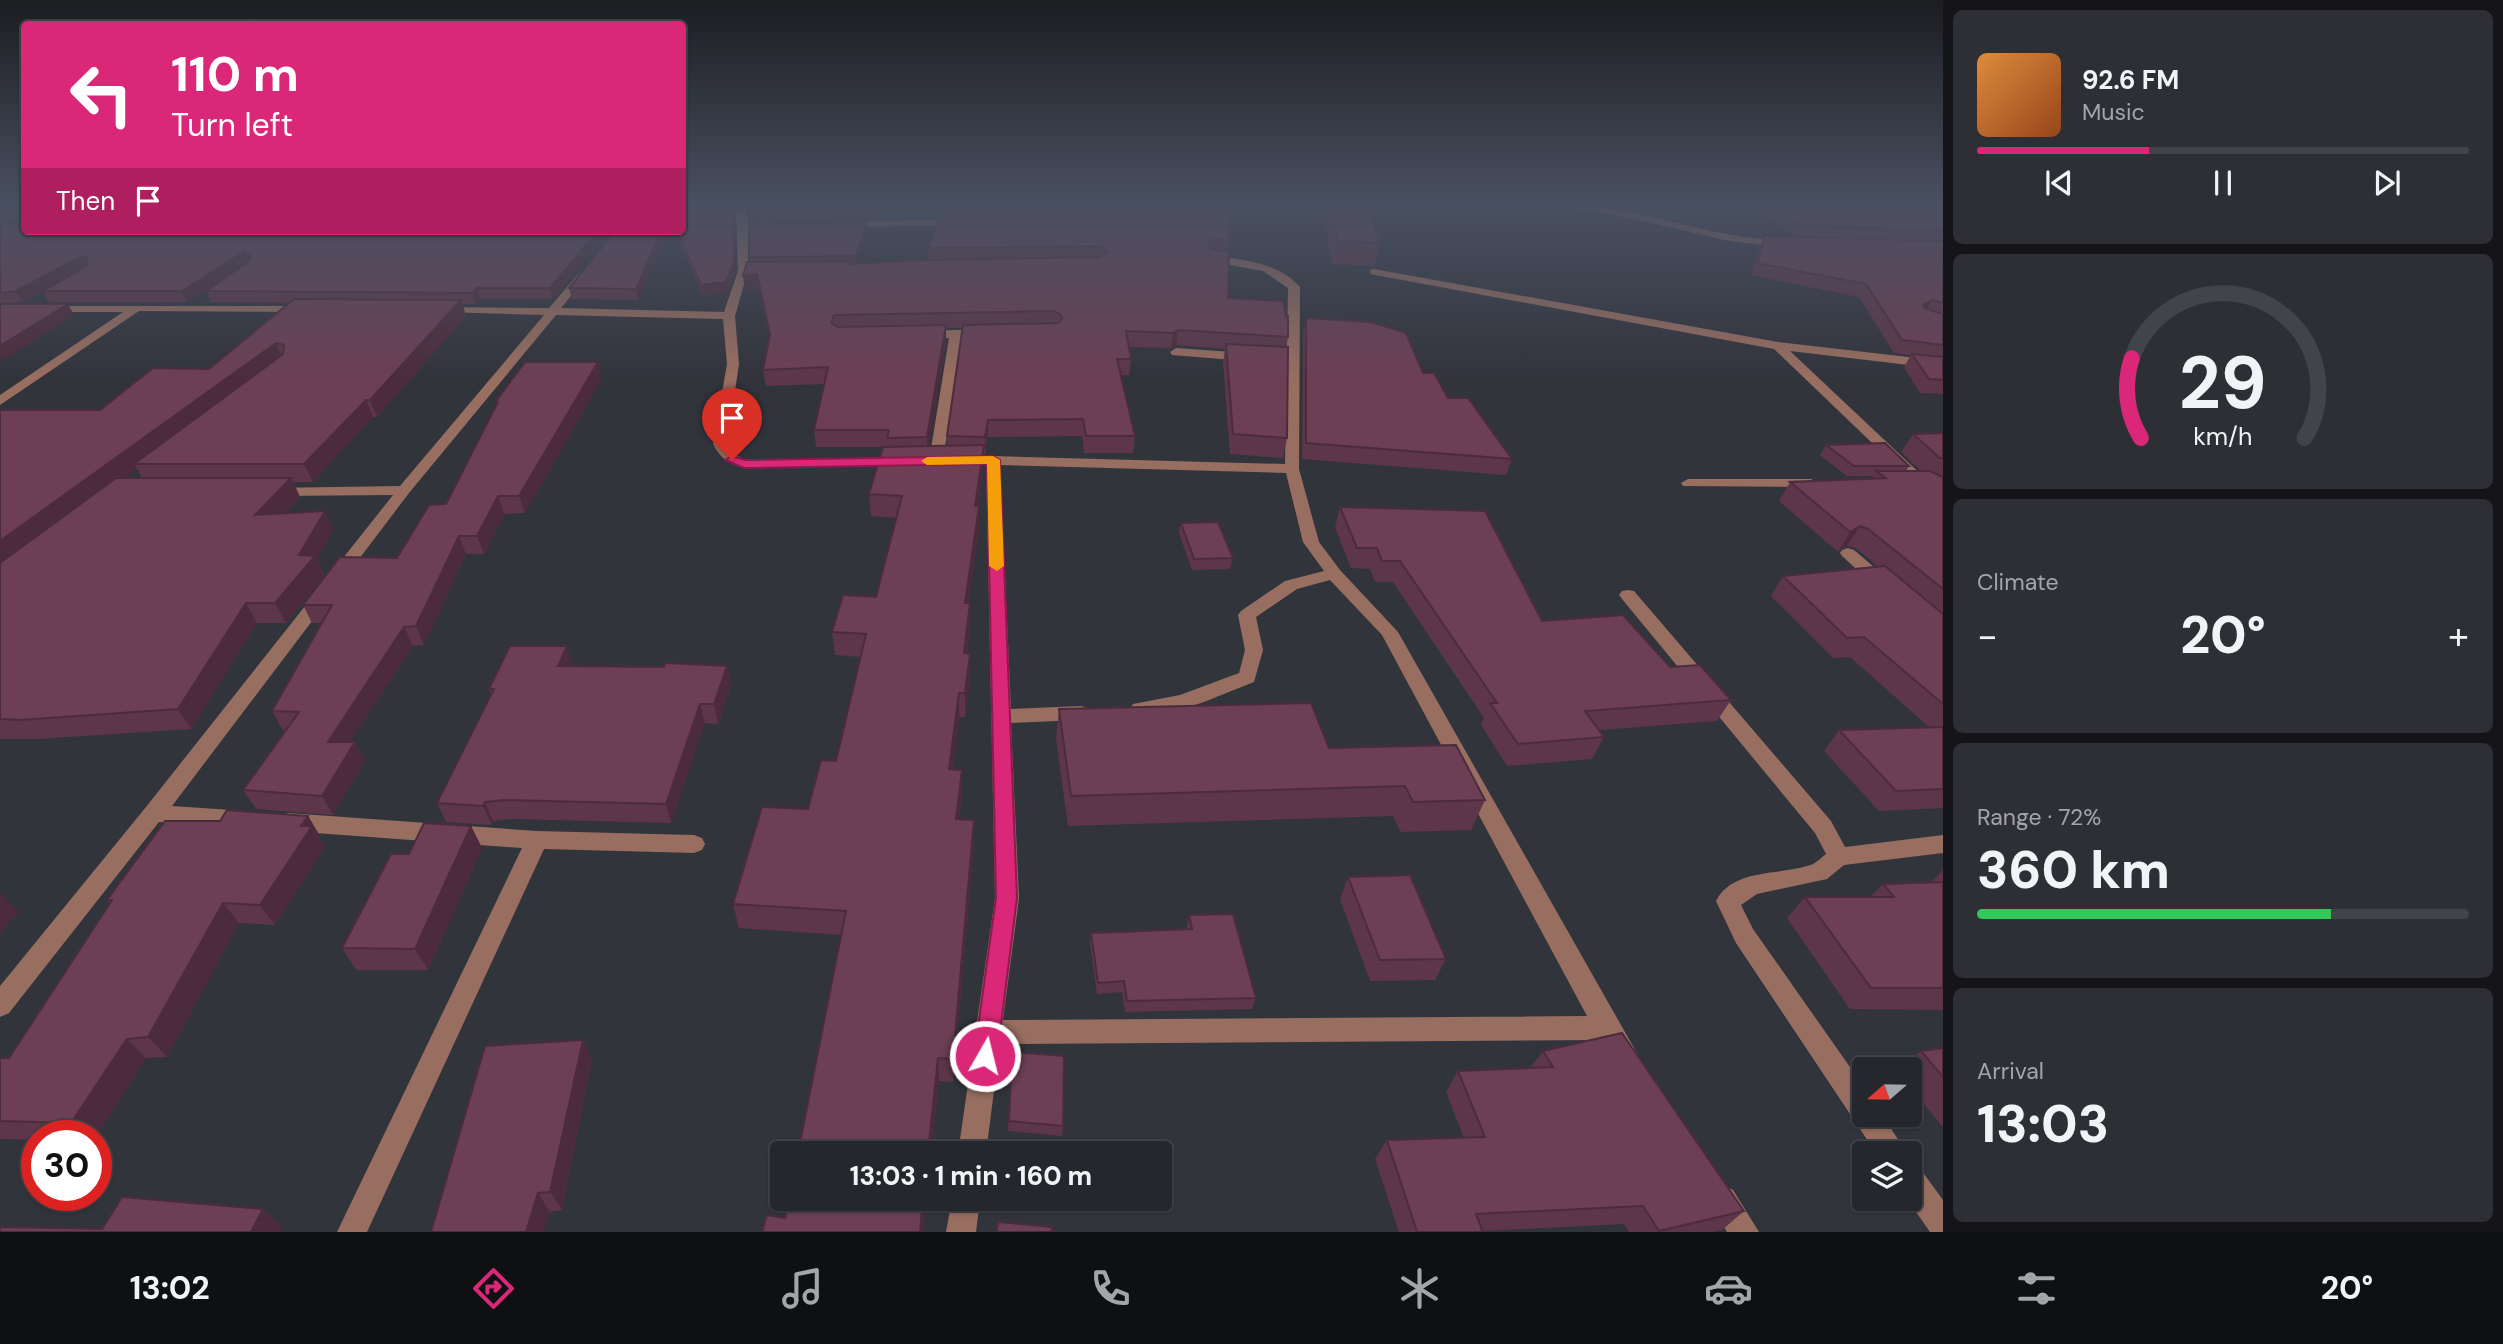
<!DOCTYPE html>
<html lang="en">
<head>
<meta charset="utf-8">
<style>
	:root { --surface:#26272d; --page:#2e2f35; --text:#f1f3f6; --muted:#a4a5aa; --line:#424449; --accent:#db2777 }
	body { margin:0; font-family:"DM Sans",sans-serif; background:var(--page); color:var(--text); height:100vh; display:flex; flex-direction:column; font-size:26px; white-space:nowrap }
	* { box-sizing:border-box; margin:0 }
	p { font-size:23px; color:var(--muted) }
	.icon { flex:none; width:38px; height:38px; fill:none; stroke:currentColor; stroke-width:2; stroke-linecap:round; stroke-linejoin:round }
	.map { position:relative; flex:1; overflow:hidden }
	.details { display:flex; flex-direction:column; gap:10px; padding:10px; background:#151519; width:560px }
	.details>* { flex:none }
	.top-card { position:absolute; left:21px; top:21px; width:665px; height:214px; border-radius:7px; box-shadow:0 2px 5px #0004,0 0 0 2px var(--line); background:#db2777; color:#fff; overflow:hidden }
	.needle { width:46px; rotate:250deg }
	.tools { position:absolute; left:1852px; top:1057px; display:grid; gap:14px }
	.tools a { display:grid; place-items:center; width:70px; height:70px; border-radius:7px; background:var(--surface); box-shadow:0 2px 5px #0004,0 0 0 2px var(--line); font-size:35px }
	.speed { position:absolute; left:21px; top:1120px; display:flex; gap:14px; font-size:35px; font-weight:700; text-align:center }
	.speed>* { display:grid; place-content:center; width:91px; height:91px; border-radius:50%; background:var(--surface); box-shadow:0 2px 5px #0004,0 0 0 2px var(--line); line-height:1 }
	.speed .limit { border:10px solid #d22; background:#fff; color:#111 }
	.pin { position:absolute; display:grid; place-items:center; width:60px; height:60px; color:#fff; margin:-72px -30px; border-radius:50% 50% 50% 0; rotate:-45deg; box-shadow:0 0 7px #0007 }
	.pin .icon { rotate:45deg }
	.me { position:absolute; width:77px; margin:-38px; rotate:8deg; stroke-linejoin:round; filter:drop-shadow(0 0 5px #0008) }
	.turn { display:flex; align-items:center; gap:24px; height:147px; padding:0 35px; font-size:32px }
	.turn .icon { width:91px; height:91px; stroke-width:2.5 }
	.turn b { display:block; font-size:49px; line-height:60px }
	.then { display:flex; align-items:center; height:66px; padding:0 35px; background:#0003; gap:14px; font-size:26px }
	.big { font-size:52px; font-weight:800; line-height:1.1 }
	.details .card { flex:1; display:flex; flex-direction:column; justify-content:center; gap:10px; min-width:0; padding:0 24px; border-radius:10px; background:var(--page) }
	.details .dial { align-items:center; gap:0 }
	.dial svg { height:182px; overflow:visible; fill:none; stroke:var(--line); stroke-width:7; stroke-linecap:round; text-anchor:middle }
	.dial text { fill:var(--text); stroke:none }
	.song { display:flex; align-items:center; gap:21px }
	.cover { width:84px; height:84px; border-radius:10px; background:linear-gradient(135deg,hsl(30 70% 55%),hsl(20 70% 35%)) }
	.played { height:7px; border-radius:4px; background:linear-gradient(90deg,var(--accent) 35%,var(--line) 35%) }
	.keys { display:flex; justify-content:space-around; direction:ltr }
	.heat { display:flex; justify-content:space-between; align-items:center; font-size:38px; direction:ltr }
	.charge { height:10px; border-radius:5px; background:linear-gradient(90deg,#34c759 72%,var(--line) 0) }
	.trip { position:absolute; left:770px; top:1141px; width:402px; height:70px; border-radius:7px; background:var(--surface); box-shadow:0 2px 5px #0004,0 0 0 2px var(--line); font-weight:800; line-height:70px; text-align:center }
	.menu { display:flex; height:112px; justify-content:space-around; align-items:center; background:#0f1012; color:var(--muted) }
	.menu .icon { width:49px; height:49px }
	.menu .current { color:var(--accent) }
	.menu b { font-size:32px; color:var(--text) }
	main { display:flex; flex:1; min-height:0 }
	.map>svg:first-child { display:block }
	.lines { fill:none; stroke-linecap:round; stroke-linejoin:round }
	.minor { fill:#986e60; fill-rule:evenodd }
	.wall { fill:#5d3649; fill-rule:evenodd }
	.shaded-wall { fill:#4c2c3c }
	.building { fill:#6c3f55; stroke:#4c2c3c; stroke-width:2 }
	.route { fill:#db2777; stroke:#8e194d; stroke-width:2 }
	.slow { fill:#f59e0b }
</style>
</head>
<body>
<main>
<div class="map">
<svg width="1943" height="1232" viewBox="0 0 1943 1232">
	<rect width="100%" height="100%" fill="#32343c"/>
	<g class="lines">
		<g class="minor">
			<path d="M736 206H746L748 223 773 222 778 225 773 228 748 229V268L758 271 747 274 735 316 739 364 727 444 734 454 745 460 902 457 909 461 907 464 744 468C729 464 720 458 713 444L727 364 723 319 556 315 409 493 172 806 246 811 254 813 257 819 254 825 246 827 159 822 9 1013 0 1017V986L146 807 393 495 276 496 271 494 268 491 271 488 400 486 544 315 442 312 436 309 438 307 549 308 579 273 583 272 588 275 561 308 724 312 738 271Z"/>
			<path d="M1562 206C1616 203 1669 223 1722 233 1743 238 1765 239 1786 242L1791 245 1786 248 1724 240 1640 220Z"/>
			<polygon points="965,220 967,222 962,225 843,227 838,224 843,221"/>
			<polygon points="557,231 622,231 617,234 562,234"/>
			<path d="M1213 256C1244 260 1278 262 1300 287L1299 469 1319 542 1340 570 1398 632 1638 1055 1634 1064 1625 1068 1616 1064 1600 1040 1000 1044 986 1153H958L995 898 986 460 993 456 1285 464 1288 288 1263 271 1209 261 1208 259ZM1000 465 1286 473 1303 542 1324 571 1285 581 1241 611 1238 615 1245 650 1239 673 1180 695 1133 704 1130 709 1133 714C1164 723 1224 693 1254 682L1263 650 1256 617 1297 589 1330 580 1382 635 1587 1016 1003 1020 1019 898 1011 723 1081 720 1088 718 1091 713 1088 708 1081 706 1011 709Z"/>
			<polygon points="1374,269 1778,342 1943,361 1943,369 1790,351 1928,481 1943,490 1943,502 1918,487 1774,349 1370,274 1370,270"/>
			<polygon points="0,306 305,306 311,309 305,312 139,311 0,405 0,395 123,312 0,312"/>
			<polygon points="956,330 983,330 989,334 983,338 961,338 943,461 936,465 929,461 949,338 923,339 917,335 923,331"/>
			<polygon points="1176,348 1246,353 1252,357 1246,361 1172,355 1170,352"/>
			<polygon points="1688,479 1811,479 1818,483 1811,487 1683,486 1681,483"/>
			<polygon points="1848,548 1854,550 1888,579 1890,583 1888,587 1876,587 1842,556 1840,553 1842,550"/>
			<path d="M1628 590 1634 591 1831 821 1845 847 1943 835V853L1844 865 1827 879 1757 894 1741 905 1753 929 1864 1087V1115H1882L1907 1153H1876L1736 943 1716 901C1733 867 1783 876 1813 864 1817 862 1822 857 1826 854L1815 833 1622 599 1619 595 1622 591Z"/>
			<polygon points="288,813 537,831 694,835 702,838 705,844 702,850 694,853 544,849 367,1232 337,1232 522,848 288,831 280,828 277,822 280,816"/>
			<polygon points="1909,1163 1919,1167 1943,1200 1943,1232 1930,1232 1907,1199 1909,1199"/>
			<polygon points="1723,1185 1733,1190 1759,1232 1727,1232 1708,1200 1713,1190"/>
			<polygon points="952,1199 980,1199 976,1232 946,1232"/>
		</g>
	</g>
	<g class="wall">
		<path d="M0 206H24V231H603L604 237 553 299H481L476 304H462L466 316 377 417H373L313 482H293L300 497 284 513 333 529 317 559 324 575 286 623H257L191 729 37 739H0V410H100L209 369 289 303 211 302 206 291 223 279 187 302H49L43 291 51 287 22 302 7 304 74 315 0 362V222L18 223 19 221H0ZM137 469 142 478H123Z"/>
		<polygon points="682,206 734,206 735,271 728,293 703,296 675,231 682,231"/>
		<polygon points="748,206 875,206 871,219 750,220"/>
		<path d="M946 206H1230L1229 240 1227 252 1228 298 1288 337 1286 347 1287 438 1283 458 1230 454 1223 362 1225 349 1176 345 1171 348 1129 347 1131 359 1129 375H1120L1135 436 1133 453H1084L1082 436 988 437 985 454H983V467L978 506H979V529L968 603 970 626 967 653 970 677 965 717H959L953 769 962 794 959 819 974 844 953 1082 939 1081 931 1153H798L841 935 739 928 733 904 808 809 836 761 861 657 835 655 832 632 876 597 896 518 871 516 869 494 883 447H816L814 430 824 384 766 386 763 370 770 339 759 289 745 290 750 262 749 257 867 222V230L856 264 928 260V248L946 215ZM946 328H963L947 436V446H929L946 341Z"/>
		<polygon points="1322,206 1367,206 1380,243 1374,266 1332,264"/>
		<polygon points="1746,206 1943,206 1943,394 1920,393 1904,367 1911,355 1894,353 1859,297 1751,275 1759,248 1765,236 1797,237"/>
		<polygon points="668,231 638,300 572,299 569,288"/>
		<polygon points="1306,318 1423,373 1512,459 1506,475 1302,459 1303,333"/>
		<polygon points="602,378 525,513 504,514 484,554 466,554 424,645 413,646 350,742 355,742 365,761 333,815 256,809 243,790 286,730 283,730 272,711 322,623 312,623 303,605 397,558 446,504 497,404 496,401"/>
		<polygon points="1943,433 1943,808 1879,811 1824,751 1839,730 1929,727 1850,657 1833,658 1771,596 1783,576 1877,566 1856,548 1847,546 1838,552 1779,501 1790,482 1871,479 1873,476 1847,476 1820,455 1826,445 1909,466 1906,471 1921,471 1901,452 1913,434"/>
		<polygon points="1340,507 1542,621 1670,667 1731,700 1717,721 1600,730 1604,737 1592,759 1507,766 1481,725 1484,718 1393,582 1375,582 1370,569 1351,568 1335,528"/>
		<polygon points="1181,523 1233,558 1230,569 1192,570 1179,533"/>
		<polygon points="567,646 573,666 727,666 731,685 718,724 705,723 671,823 513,819 493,821 492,825 446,822 437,803 491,694 489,689"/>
		<polygon points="1059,709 1329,748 1485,800 1471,830 1401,832 1393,816 1068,826 1056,739"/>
		<polygon points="308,816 320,836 319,838 325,847 275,925 239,923 167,1057 146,1058 96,1137 37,1136 37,1140 0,1139 0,1058 9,1058 110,904 107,900 220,821"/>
		<polygon points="471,826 482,848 428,970 356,970 342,948 409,854"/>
		<polygon points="1943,870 1943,1010 1850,1009 1787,918 1805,897 1870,897 1883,884 1931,882"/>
		<polygon points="1348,877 1446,959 1435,980 1370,981 1340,899"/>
		<polygon points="1189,915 1256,998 1252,1009 1125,1012 1122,992 1097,994 1090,944 1091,933 1187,929 1187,926"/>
		<polygon points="583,1040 592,1060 562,1210 550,1212 431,1232"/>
		<polygon points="1943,1048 1943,1127 1909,1086 1909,1069 1900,1069 1921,1051"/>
		<polygon points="1543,1051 1744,1211 1722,1230 1713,1232 1629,1232 1624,1224 1483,1231 1483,1232 1399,1232 1375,1159 1387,1140 1464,1138 1446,1092 1458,1071 1530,1068"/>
		<polygon points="1012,1052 1063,1126 1062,1136 1008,1131"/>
	</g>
	<g class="shaded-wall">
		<polygon points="733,206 734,206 735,271 728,293 703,296 701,285"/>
		<polygon points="872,206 875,206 871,219 870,209"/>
		<polygon points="867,222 867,230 856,264 856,256"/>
		<polygon points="598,231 603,231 604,237 553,299 550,288"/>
		<polygon points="661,231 668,231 638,300 636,289"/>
		<polygon points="245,251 249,262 187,302 182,291"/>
		<polygon points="82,256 88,266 22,302 16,291"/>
		<polygon points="757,274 759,289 745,290 743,276"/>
		<polygon points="477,288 481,299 476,304 473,293"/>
		<polygon points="461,300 466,316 377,417 370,400"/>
		<polygon points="1932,300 1925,312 1923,305"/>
		<polygon points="68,304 74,315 0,362 0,346"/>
		<polygon points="946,325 946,341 928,454 927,437"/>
		<polygon points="1178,330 1176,345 1171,348 1173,333"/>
		<polygon points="276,343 283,360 134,464 137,469 0,570 0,541"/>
		<polygon points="598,362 602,378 525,513 519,496"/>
		<polygon points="366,400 373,417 313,482 304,464"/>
		<polygon points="988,420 988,437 985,454 985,437"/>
		<polygon points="984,445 983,467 975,528 975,506"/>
		<polygon points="291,478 300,497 265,534 255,515"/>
		<polygon points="498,496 504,514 484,554 477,536"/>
		<polygon points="979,506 979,529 965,626 965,603"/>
		<polygon points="325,511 333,529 317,559 324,575 286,623 275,603 299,555"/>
		<polygon points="1860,526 1847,546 1838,552 1850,532"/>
		<polygon points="459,536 466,554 424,645 416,626"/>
		<polygon points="246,603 257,623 191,729 178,709"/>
		<polygon points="970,603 970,626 964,677 964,653"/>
		<polygon points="404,627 413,646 338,761 328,742"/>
		<polygon points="567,646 573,665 565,685 558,666"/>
		<polygon points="970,654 970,677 965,717 965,693"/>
		<polygon points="727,666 731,685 718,724 714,704"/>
		<polygon points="959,693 959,717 950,793 949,769"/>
		<polygon points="700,704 705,723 671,823 666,804"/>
		<polygon points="355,742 365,761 333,815 322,796"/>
		<polygon points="962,770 962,794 956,843 956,819"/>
		<polygon points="485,802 493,821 492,825 483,806"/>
		<polygon points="308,816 320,836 319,838 325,847 275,925 260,905"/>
		<polygon points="974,820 974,844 953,1082 953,1059"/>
		<polygon points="471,826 482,848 428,970 415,949"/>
		<polygon points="0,893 19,912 0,934"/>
		<polygon points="223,903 239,923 167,1057 148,1037"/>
		<polygon points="127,1039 146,1058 96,1137 86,1136 71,1123"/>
		<polygon points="583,1040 592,1060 562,1210 550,1192"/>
		<polygon points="938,1058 939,1081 931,1153 928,1153"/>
		<polygon points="538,1193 550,1212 544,1232 526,1232"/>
		<polygon points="923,1199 927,1199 923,1232 920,1232"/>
		<polygon points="263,1209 283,1228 280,1232 251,1232"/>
	</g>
	<g class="building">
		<polygon points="0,206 24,206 24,231 598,231 550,288 477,288 473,293 206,291 249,261 251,256 245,251 182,291 43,291 87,266 87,258 82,256 16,291 0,293 0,222 18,223 21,214 18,211 0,211"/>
		<polygon points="682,206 733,206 734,260 726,282 701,285 677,231 682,231"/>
		<polygon points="748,206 872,206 870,209 749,210"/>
		<polygon points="1132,206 1230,206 1229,240 1211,240 1208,243 1211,249 1229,252 1228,298 1283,301 1286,316 1288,316 1288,337 1178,330 1173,333 1126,331 1131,359 1117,359 1135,436 1086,436 1083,419 988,420 985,437 947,436 963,325 1058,323 1062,319 1061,315 1054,311 834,315 831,323 838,327 946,325 927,437 887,438 889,430 814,430 828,367 763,370 770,335 757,274 743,276 747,262 851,261 850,264 923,260 1100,257 1108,251 1100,246 928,248 941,215 1127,213 1135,208"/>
		<polygon points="1330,206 1367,206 1380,243 1337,241"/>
		<polygon points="1769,206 1943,206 1943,230 1804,226"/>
		<polygon points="867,222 856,256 749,257 750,224"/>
		<polygon points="615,231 661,231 636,289 569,288"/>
		<polygon points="1765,236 1943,241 1943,303 1932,300 1923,305 1926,309 1943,314 1943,345 1902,340 1866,284 1757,263"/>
		<polygon points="294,299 461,300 370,400 366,400 304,464 134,464 283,354 284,345 276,343 0,541 0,410 100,410 153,368 209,369"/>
		<polygon points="0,304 68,304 0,346"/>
		<polygon points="1306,318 1371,322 1406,333 1423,373 1434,373 1448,398 1468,398 1512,459 1306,443"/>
		<polygon points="1226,344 1288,347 1287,438 1233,434"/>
		<polygon points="1912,354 1943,357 1943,380 1929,379"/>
		<polygon points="525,362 598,362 519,496 498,496 477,536 459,536 416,626 404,627 328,742 355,742 322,796 243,790 299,712 272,711 332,605 303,605 340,557 397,558 429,505 446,504 498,402 496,401"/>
		<polygon points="1943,433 1943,458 1940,458 1913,434"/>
		<polygon points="1885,443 1909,466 1854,466 1826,445"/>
		<polygon points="984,445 975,506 979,506 965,603 970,603 964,653 970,654 965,693 959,693 949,769 962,770 956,819 974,820 953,1059 938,1058 928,1153 798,1153 846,911 733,904 762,807 808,809 821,760 836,761 866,634 832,632 843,595 876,597 902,496 869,494 883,447"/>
		<polygon points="1876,471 1930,471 1943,477 1943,589 1868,529 1860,526 1850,532 1790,482 1886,478"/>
		<polygon points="116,478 291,478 255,515 325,511 299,555 315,556 275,603 246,603 178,709 20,720 0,719 0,563"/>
		<polygon points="1340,507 1485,511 1542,621 1623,615 1670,667 1700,665 1731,700 1585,711 1604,737 1518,744 1490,703 1497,703 1400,561 1382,561 1377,548 1357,548"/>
		<polygon points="1218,522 1233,558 1194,559 1181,523"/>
		<polygon points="1885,566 1943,614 1943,704 1864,637 1847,638 1783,576"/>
		<polygon points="510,646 567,646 558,666 664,667 665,663 727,666 714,704 700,704 666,804 504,800 485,802 483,806 437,803 494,689 489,689"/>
		<polygon points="1311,703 1329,748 1456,745 1485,800 1413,802 1405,786 1071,796 1059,709"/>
		<polygon points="1943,727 1943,789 1896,791 1839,730"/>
		<polygon points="227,810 308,816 301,826 312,826 260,905 223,903 148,1037 127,1039 71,1123 0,1121 0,1058 9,1058 112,900 107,900 165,821 220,821"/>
		<polygon points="424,823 471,826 415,949 342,948 391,854 409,854"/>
		<polygon points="1410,875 1446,959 1380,960 1348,877"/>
		<polygon points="1943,882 1943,988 1871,988 1805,897 1894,897 1883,884"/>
		<polygon points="1233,914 1256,998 1127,1001 1124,981 1098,983 1091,933 1192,929 1189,915"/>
		<polygon points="1622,1033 1744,1211 1659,1231 1643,1206 1476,1214 1483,1232 1417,1232 1387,1140 1485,1137 1458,1071 1553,1067 1543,1051"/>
		<polygon points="583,1040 550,1192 538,1193 526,1232 431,1232 485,1046"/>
		<polygon points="1943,1048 1943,1077 1921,1051"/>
		<polygon points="1012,1052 1064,1056 1063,1126 1009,1121"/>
		<polygon points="122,1197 263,1209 251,1232 0,1232 0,1227 102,1229"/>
		<polygon points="789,1199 923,1199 920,1232 762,1232 767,1215 785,1218"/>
		<polygon points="998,1222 1052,1227 1052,1232 997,1232"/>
	</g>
	<linearGradient id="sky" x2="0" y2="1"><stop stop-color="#1c1d21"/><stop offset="0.54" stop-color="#495061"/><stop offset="1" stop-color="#495061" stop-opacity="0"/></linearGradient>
	<rect width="1943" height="378" fill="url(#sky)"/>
	<polygon class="route" points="732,456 745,460 993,456 1000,460 1017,898 997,1056 994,1064 985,1068 977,1064 974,1056 996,898 987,464 744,468 725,460"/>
	<polygon class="slow" points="993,456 1000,460 1004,566 997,571 989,566 987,464 927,465 921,461 927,457"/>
</svg>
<div class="tools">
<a><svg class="needle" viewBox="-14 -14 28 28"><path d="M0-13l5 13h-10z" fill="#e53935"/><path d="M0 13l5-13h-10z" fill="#a4a5aa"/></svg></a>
<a><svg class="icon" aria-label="layers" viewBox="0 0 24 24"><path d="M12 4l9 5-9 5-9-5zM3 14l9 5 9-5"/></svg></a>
</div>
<div class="speed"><div class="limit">30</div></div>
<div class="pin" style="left:732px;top:460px;background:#d93025"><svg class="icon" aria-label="arrive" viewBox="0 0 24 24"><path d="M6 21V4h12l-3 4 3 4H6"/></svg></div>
<svg class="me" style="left:985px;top:1056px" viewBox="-20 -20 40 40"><circle r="17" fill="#db2777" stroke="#fff" stroke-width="3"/><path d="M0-11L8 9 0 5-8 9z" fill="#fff"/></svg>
<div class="trip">13:03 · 1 min · 160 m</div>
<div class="top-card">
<div class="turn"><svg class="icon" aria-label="left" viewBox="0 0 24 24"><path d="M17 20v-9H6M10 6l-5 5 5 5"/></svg><div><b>110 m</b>Turn left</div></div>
<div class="then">Then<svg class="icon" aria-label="arrive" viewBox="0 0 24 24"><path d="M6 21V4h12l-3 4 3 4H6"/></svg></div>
</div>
</div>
<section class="details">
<div class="card">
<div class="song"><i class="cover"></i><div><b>92.6 FM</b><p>Music</p></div></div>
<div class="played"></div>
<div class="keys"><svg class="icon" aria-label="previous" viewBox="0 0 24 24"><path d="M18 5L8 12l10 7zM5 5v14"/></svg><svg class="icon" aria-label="pause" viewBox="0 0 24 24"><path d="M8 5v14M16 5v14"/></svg><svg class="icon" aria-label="next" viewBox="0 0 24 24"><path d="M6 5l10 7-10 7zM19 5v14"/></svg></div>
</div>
<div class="card dial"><svg viewBox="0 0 100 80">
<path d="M14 69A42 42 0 1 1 86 69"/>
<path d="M14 69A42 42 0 0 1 10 34" stroke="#db2777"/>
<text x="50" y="56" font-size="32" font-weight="700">29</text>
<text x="50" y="72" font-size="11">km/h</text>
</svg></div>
<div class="card"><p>Climate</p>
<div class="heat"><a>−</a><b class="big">20°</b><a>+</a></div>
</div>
<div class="card"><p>Range · 72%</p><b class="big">360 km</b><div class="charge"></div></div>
<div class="card"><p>Arrival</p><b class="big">13:03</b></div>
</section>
</main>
<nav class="menu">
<b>13:02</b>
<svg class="icon current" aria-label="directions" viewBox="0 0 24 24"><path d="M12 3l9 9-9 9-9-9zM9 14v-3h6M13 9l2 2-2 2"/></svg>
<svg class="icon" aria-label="music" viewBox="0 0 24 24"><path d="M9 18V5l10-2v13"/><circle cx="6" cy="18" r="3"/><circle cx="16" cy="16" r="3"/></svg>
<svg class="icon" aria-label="phone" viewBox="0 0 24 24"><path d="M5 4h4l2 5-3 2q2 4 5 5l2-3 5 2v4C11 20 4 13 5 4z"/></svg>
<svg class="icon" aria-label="climate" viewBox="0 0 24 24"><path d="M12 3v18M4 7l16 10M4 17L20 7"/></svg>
<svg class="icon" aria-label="car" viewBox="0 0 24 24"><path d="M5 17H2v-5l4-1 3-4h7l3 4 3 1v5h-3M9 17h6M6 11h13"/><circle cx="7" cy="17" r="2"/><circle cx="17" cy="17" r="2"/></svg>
<svg class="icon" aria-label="filters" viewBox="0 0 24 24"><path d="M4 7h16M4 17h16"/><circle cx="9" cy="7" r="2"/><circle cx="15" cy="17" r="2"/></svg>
<b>20°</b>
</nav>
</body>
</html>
